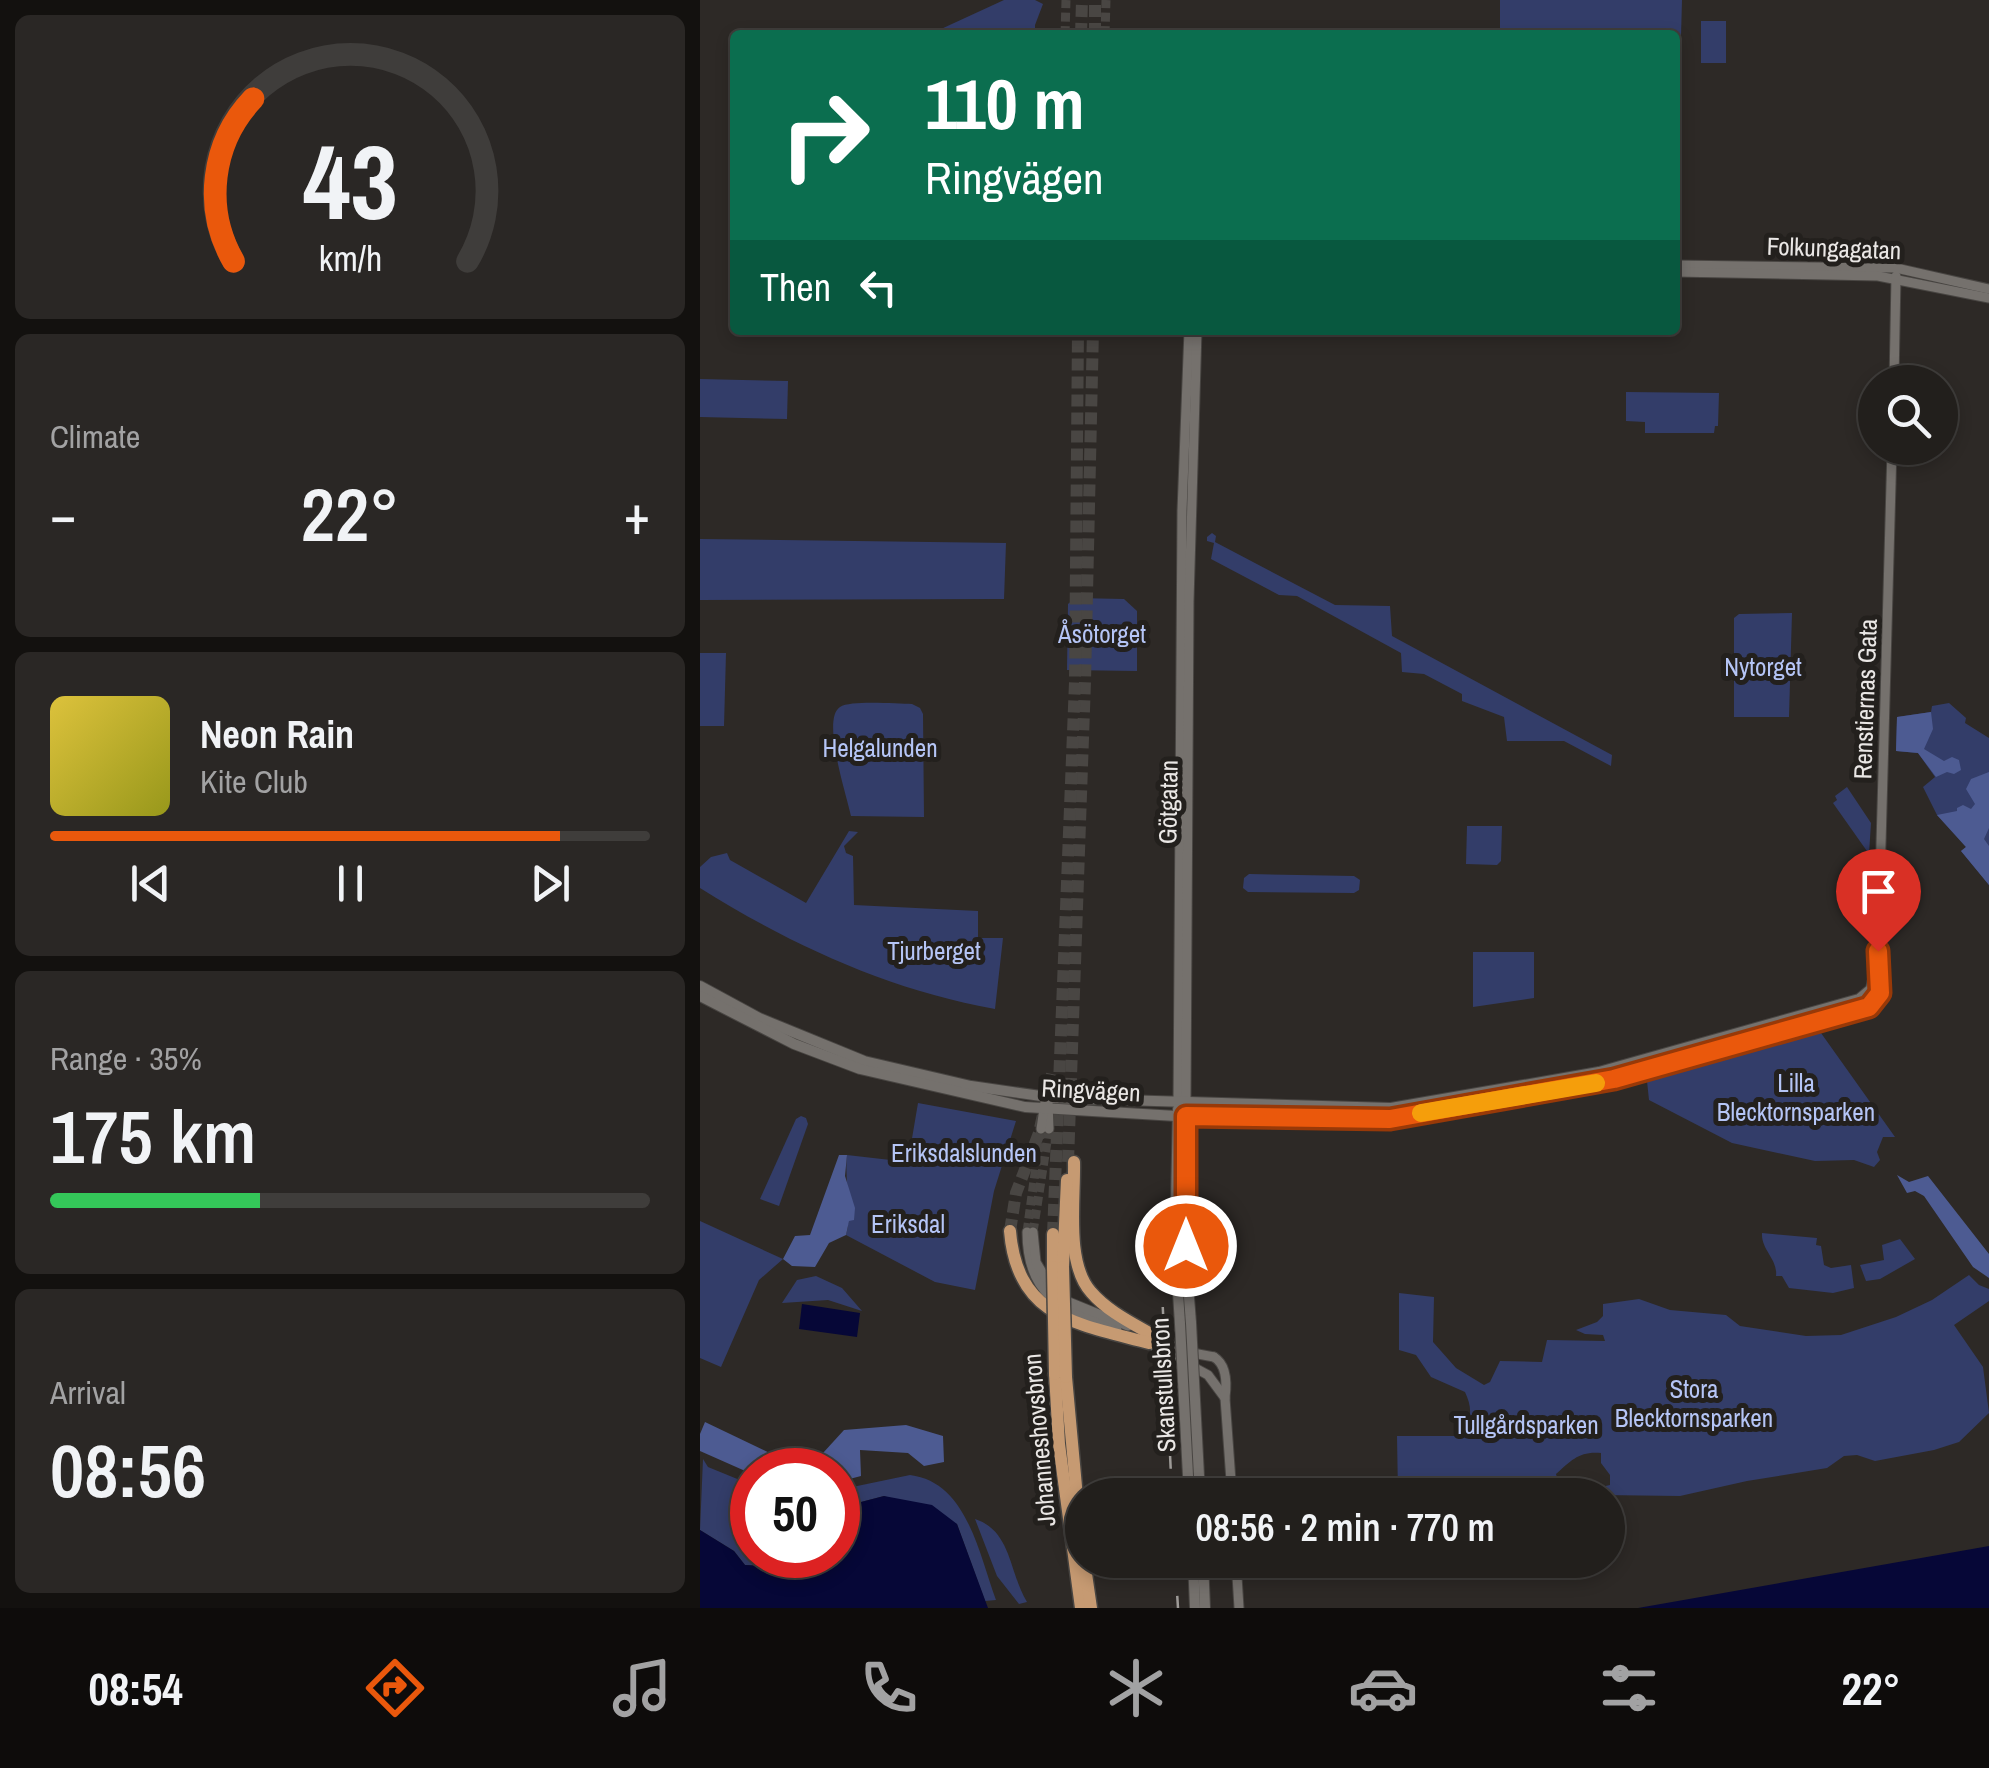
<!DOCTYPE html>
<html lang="en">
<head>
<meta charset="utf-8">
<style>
	:root { --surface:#221f1c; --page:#2a2725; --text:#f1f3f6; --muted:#a2a2a3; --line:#3f3d3b; --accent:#ea580c }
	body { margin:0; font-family:"Archivo Narrow",sans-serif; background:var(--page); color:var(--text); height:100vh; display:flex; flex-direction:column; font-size:38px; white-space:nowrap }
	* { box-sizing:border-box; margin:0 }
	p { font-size:32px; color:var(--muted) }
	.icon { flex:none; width:55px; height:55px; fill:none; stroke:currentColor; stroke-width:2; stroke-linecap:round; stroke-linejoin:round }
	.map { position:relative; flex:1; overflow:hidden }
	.side { display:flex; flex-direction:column; gap:15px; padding:15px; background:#13110f; width:700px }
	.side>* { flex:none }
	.banner { position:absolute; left:30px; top:30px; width:950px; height:305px; border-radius:10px; box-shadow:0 5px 15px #0003,0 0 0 2px var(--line); background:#0b6e4f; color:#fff; overflow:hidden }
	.buttons { position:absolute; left:1158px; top:365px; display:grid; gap:20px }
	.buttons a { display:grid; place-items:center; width:100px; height:100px; border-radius:50%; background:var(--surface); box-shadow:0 5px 15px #0003,0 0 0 2px var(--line); font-size:50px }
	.speed { position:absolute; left:30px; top:1448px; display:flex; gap:20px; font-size:50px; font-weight:700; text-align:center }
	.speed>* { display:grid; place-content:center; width:130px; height:130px; border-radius:50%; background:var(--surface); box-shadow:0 5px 15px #0003,0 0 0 2px var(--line); line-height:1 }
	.speed .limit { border:15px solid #d22; background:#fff; color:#111 }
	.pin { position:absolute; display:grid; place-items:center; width:85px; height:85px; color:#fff; margin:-102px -42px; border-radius:50% 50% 50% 0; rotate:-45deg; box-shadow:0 0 10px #0007 }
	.pin .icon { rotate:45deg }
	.me { position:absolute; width:110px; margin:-55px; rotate:0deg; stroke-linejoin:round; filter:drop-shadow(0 0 8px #0008) }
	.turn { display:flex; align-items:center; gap:35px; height:210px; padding:0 30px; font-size:45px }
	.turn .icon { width:130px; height:130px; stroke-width:2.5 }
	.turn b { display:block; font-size:70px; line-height:85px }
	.then { display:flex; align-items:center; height:95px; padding:0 30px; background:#0003; gap:20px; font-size:38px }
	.big { font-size:75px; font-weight:600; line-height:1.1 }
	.side .tile { flex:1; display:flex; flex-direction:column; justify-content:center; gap:15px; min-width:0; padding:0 35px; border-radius:15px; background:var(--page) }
	.side .dial { align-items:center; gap:0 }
	.dial svg { height:260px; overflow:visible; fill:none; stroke:var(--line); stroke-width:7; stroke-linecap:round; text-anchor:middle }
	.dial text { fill:var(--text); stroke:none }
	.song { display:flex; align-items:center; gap:30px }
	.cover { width:120px; height:120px; border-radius:15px; background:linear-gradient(135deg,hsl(50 70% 55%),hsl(60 70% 35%)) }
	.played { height:10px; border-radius:5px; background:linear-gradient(90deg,var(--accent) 85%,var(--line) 85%) }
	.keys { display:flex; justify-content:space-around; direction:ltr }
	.heat { display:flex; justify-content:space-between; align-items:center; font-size:55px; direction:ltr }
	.charge { height:15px; border-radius:8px; background:linear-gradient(90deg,#34c759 35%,var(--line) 0) }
	.trip { position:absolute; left:365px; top:1478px; width:560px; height:100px; border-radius:50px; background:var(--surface); box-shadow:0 5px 15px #0003,0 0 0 2px var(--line); font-weight:600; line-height:100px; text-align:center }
	.menu { display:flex; height:160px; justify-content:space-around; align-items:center; background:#0e0c0b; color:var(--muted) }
	.menu .icon { width:70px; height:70px }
	.menu .current { color:var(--accent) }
	.menu b { font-size:45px; color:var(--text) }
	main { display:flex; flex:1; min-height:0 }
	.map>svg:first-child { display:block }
	.green { fill:#333d69 }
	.forest { fill:#4d5b92 }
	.water { fill:#060737 }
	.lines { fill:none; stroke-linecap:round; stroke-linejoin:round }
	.tertiary-tunnel { stroke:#494643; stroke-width:9; stroke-dasharray:9 4.5; stroke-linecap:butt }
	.trunk-tunnel { stroke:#494643; stroke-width:12; stroke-dasharray:12 6; stroke-linecap:butt }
	.tertiary-casing { stroke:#484542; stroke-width:11 }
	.secondary-casing { stroke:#484542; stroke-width:12 }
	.trunk-casing { stroke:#484542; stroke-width:15 }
	.tertiary { stroke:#75716d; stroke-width:9 }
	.secondary { stroke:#75716d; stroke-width:10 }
	.trunk { stroke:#c69a72; stroke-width:12 }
	.rail { stroke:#9e9b98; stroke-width:2.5; stroke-dasharray:18 18; stroke-linecap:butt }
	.secondary-bridge-casing { stroke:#484542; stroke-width:12; stroke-linecap:butt }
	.trunk-bridge-casing { stroke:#484542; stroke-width:15; stroke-linecap:butt }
	.secondary-bridge { stroke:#75716d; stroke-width:10 }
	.trunk-bridge { stroke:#c69a72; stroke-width:12 }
	.route-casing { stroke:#983908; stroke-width:25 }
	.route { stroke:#ea580c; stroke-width:18 }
	.slow { stroke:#f59e0b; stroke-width:18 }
	.labels { text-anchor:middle; stroke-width:10; stroke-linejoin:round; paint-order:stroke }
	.street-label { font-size:25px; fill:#eae7e5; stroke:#23201d }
	.park-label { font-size:25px; fill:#b5c5f6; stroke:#23201d }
</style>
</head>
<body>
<main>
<section class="side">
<div class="tile dial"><svg viewBox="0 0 100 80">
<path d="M14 69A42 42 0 1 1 86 69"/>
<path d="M14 69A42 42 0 0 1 20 19" stroke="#ea580c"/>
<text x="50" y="56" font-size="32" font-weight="700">43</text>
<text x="50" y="72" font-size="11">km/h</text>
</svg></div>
<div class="tile"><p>Climate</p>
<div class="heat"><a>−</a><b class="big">22°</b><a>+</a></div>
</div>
<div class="tile">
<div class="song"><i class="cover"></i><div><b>Neon Rain</b><p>Kite Club</p></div></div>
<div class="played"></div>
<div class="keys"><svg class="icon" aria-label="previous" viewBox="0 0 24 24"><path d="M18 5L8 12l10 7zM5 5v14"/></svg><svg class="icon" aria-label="pause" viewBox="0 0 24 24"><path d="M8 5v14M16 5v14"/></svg><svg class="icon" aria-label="next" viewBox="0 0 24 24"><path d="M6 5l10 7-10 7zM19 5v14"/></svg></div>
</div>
<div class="tile"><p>Range · 35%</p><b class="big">175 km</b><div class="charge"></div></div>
<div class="tile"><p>Arrival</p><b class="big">08:56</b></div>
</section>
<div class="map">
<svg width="1289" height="1608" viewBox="0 0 1289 1608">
	<rect width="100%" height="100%" fill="#2d2926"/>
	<g class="green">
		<polygon points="304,0 335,0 343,4 335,25 335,35 228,35"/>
		<polygon points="800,0 982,0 978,147 975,147 975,35 795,35 800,32"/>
		<rect x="1001" y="21" width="25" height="42"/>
		<polygon points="0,379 88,381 87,419 0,417"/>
		<polygon points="926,392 1019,393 1018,426 1015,426 1014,433 945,433 945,422 926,421"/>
		<polygon points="512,533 516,536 515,542 635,605 690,606 692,636 912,755 911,766 864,741 807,741 804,717 762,701 762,694 724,674 702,672 701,653 597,596 579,595 511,559 514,543 507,541 507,537"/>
		<polygon points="0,539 306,543 304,599 0,600"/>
		<polygon points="375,598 424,599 437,611 437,671 367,670 368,604"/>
		<polygon points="1092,613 1089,717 1034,717 1034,618 1039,614"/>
		<polygon points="0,653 26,653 24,726 0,726"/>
		<polygon points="1249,703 1266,718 1265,723 1289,738 1289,885 1261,851 1266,847 1237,815 1223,787 1235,777 1218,753 1196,751 1197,717 1231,712 1232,706"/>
		<path d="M212 704 220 708 223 714 224 817 151 816C147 796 121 719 140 707 151 700 197 704 212 704Z"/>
		<polygon points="1147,787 1171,823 1169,854 1133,803 1137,800 1135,796"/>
		<polygon points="767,826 802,826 801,861 797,865 766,864"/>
		<path d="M149 831 158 832 144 846 146 853 153 856 154 905 278 911V938H303L295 1009C189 990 91 945 0 888V867L11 857 27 853 30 860 106 903Z"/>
		<polygon points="549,874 654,876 660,880 659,890 654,893 548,892 543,888 544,878"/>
		<polygon points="773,952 834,952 834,998 773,1007"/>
		<polygon points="1121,1033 1195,1137 1183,1137 1177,1152 1180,1160 1174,1167 1154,1160 1115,1161 1032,1143 949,1100 947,1081 1107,1035"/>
		<path d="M218 1103 316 1121 294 1191 275 1290 235 1282 146 1235C153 1209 144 1182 147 1155L208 1162Z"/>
		<polygon points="101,1116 106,1118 108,1124 79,1206 60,1199 96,1119"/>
		<polygon points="0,1221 83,1259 59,1280 21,1367 0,1358"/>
		<path d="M1062 1233 1117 1238 1116 1245 1121 1246 1124 1265 1131 1268 1151 1265 1154 1288 1133 1293 1089 1288 1082 1276H1076C1078 1259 1061 1250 1062 1233Z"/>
		<polygon points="1200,1239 1215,1259 1180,1279 1166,1281 1160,1265 1184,1260 1182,1245"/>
		<path d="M1269 1275 1279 1285 1289 1289V1301L1254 1325 1283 1367 1289 1413 1259 1442 1234 1450 1175 1461 1157 1455 1144 1456 1127 1468 1047 1481 980 1496 901 1495V1487L910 1485V1475L901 1463V1453C879 1451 872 1460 856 1474L859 1484 866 1485V1495H698L697 1436H759C772 1421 773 1409 765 1392L731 1377 716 1355 699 1350V1293L734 1297 733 1342 756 1368 784 1385 790 1382 800 1361 842 1362 847 1340 905 1341 903 1335 885 1334 876 1330 897 1322 903 1316V1304L939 1299 970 1310 1026 1315 1040 1326 1106 1336 1141 1335 1196 1317 1232 1300Z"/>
		<polygon points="116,1276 142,1288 162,1311 128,1300 82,1303 97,1280"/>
		<polygon points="3,1459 8,1467 52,1485 52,1555 115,1555 107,1568 45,1565 34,1551 0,1530"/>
		<path d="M210 1475C267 1482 279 1554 296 1600L285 1601 257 1524 184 1496 138 1508V1490Z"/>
		<path d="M275 1519C312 1531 309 1573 327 1602L319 1604 297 1576Z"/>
	</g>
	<g class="forest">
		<polygon points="1231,712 1233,729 1224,749 1244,761 1252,757 1259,760 1261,770 1254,774 1247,772 1236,777 1218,753 1196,751 1197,717"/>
		<polygon points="1289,772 1289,828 1284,839 1289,846 1289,885 1261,851 1266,847 1237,815 1257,811 1257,808 1263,805 1271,809 1275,804 1266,789 1271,779"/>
		<polygon points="139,1155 147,1155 145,1176 155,1208 154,1220 149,1221 146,1235 129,1243 115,1267 92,1266 83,1259 95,1236 110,1235"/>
		<polygon points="1197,1175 1209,1182 1228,1176 1289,1254 1289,1278 1273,1267 1224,1196 1215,1191 1207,1193"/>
		<polygon points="5,1422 78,1457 123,1453 144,1430 206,1425 243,1436 244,1462 224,1466 208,1453 160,1450 161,1476 138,1482 138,1470 52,1470 52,1474 0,1451 0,1434"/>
	</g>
	<g class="water">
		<polygon points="102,1304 160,1313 157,1337 99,1329"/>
		<polygon points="184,1496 232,1505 257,1524 288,1608 0,1608 0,1530 34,1551 45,1565 107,1568 115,1555 138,1555 138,1508"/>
		<polygon points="1289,1546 1289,1608 888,1608 938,1608"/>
	</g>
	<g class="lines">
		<g class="tertiary-tunnel">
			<polyline points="365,35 366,0"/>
			<polyline points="405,35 406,0"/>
			<polyline points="327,1232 341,1129"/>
			<polyline points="333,1232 349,1129"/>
		</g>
		<g class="trunk-tunnel">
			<polyline points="381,35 382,0"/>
			<polyline points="395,35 395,0"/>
			<polyline points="368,1162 385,682 393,330"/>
			<polyline points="310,1231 316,1193 339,1133 352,1074"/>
			<polyline points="353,1234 375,682 378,330"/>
		</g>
		<defs>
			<g id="tertiary">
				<polyline points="975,265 1196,268 1289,289"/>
				<polyline points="975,272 1178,276 1289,298"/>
				<polyline points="1194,382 1196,276"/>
				<polyline points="1181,973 1180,880 1192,448"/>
				<polyline points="348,1102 349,1129"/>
				<polyline points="478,1103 482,511 489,330"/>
				<polyline points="486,1103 489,601 497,330"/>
				<polyline points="341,1129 345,1102"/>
				<path d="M327 1232C327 1298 363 1309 417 1330"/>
				<polyline points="333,1232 336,1262 352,1289"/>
				<polyline points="364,1300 428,1326"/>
				<polyline points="452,1335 482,1351 514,1357"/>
				<polyline points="445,1341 508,1375 525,1398"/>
				<path d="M514 1357C527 1365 527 1383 525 1398L532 1495"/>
				<polyline points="536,1560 539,1608"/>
			</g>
			<g id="secondary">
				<polyline points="0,986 59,1018 164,1061 271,1086 355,1098 691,1108 899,1072 1159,999 1171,989 1174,975"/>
				<polyline points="0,996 94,1044 160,1069 325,1107 493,1117 660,1120 690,1119 914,1079 1169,1007 1178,999 1181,973"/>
				<polyline points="478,1109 475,1246 480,1324"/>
				<polyline points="486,1109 485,1245 491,1323"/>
				<polyline points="493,1560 495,1608"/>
				<polyline points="503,1560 505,1608"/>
			</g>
			<g id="trunk">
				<path d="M374 1162C375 1199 365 1263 391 1292 408 1312 434 1324 456 1337"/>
				<path d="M310 1231C317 1318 378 1324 449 1343"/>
				<polyline points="353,1267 353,1234"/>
				<polyline points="363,1267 367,1180"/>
				<polyline points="355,1374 359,1444 381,1608"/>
				<polyline points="366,1377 382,1552"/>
				<polyline points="384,1560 391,1608"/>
			</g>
		</defs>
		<use href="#tertiary" class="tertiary-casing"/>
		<use href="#secondary" class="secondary-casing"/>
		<use href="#trunk" class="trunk-casing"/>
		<use href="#tertiary" class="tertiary"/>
		<use href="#secondary" class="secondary"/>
		<use href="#trunk" class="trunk"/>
		<g class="rail">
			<polyline points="461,1271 472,1495"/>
			<polyline points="475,1560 478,1608"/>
		</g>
		<defs>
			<g id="secondary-bridge">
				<polyline points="491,1323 500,1495"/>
				<polyline points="480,1324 489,1495"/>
			</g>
			<g id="trunk-bridge">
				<polyline points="353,1267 355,1374"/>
				<polyline points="363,1267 366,1377"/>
			</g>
		</defs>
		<use href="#secondary-bridge" class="secondary-bridge-casing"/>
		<use href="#trunk-bridge" class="trunk-bridge-casing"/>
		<use href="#secondary-bridge" class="secondary-bridge"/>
		<use href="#trunk-bridge" class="trunk-bridge"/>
	</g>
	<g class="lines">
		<defs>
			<polyline id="route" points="486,1246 486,1116 690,1119 914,1079 1169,1007 1180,993 1178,951"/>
		</defs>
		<use href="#route" class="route-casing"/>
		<use href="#route" class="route"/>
		<polyline class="slow" points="721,1113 896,1083"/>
	</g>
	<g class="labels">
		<g class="street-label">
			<text transform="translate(1134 248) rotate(2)" y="9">Folkungagatan</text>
			<text transform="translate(1165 699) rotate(-88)" y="9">Renstiernas Gata</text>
			<text transform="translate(468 802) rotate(-89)" y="9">Götgatan</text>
			<text transform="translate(391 1090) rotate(3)" y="9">Ringvägen</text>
			<text transform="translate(463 1385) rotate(-93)" y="9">Skanstullsbron</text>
			<text transform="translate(339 1440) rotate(-95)" y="9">Johanneshovsbron</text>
		</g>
		<g class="park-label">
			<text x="402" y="643">Åsötorget</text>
			<text x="1063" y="676">Nytorget</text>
			<text x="180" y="757">Helgalunden</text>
			<text x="234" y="960">Tjurberget</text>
			<text x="1096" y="1092">Lilla<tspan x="1096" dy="29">Blecktornsparken</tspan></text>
			<text x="264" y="1162">Eriksdalslunden</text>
			<text x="208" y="1233">Eriksdal</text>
			<text x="994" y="1398">Stora<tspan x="994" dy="29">Blecktornsparken</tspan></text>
			<text x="826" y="1434">Tullgårdsparken</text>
		</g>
	</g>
</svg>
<div class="buttons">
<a><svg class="icon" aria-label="search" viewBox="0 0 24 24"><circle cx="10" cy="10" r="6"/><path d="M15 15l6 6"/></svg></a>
</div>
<div class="speed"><div class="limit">50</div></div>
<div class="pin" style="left:1178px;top:951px;background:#d93025"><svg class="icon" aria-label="arrive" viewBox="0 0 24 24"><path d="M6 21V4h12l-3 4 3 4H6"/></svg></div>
<svg class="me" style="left:486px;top:1246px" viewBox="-20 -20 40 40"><circle r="17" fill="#ea580c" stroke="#fff" stroke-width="3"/><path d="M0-11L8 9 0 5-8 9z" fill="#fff"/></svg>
<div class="trip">08:56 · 2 min · 770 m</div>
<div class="banner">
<div class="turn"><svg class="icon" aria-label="right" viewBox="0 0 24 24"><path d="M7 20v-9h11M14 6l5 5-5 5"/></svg><div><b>110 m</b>Ringvägen</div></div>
<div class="then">Then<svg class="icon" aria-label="left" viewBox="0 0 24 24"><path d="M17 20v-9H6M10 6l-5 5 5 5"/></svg></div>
</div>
</div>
</main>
<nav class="menu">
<b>08:54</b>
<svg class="icon current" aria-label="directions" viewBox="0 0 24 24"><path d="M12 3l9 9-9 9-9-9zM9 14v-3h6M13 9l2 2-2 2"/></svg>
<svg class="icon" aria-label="music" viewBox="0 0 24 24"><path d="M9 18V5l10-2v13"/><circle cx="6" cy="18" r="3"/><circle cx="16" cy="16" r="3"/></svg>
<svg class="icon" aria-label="phone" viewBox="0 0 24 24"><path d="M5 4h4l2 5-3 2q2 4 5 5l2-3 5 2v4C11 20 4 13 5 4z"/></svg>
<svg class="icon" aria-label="climate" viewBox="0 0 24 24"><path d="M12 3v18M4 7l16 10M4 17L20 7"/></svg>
<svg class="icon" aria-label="car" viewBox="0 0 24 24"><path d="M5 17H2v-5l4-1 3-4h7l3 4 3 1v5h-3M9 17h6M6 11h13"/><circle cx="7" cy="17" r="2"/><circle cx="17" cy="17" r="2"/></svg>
<svg class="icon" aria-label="filters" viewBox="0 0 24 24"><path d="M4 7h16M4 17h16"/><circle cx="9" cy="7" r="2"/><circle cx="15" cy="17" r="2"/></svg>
<b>22°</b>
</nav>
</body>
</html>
